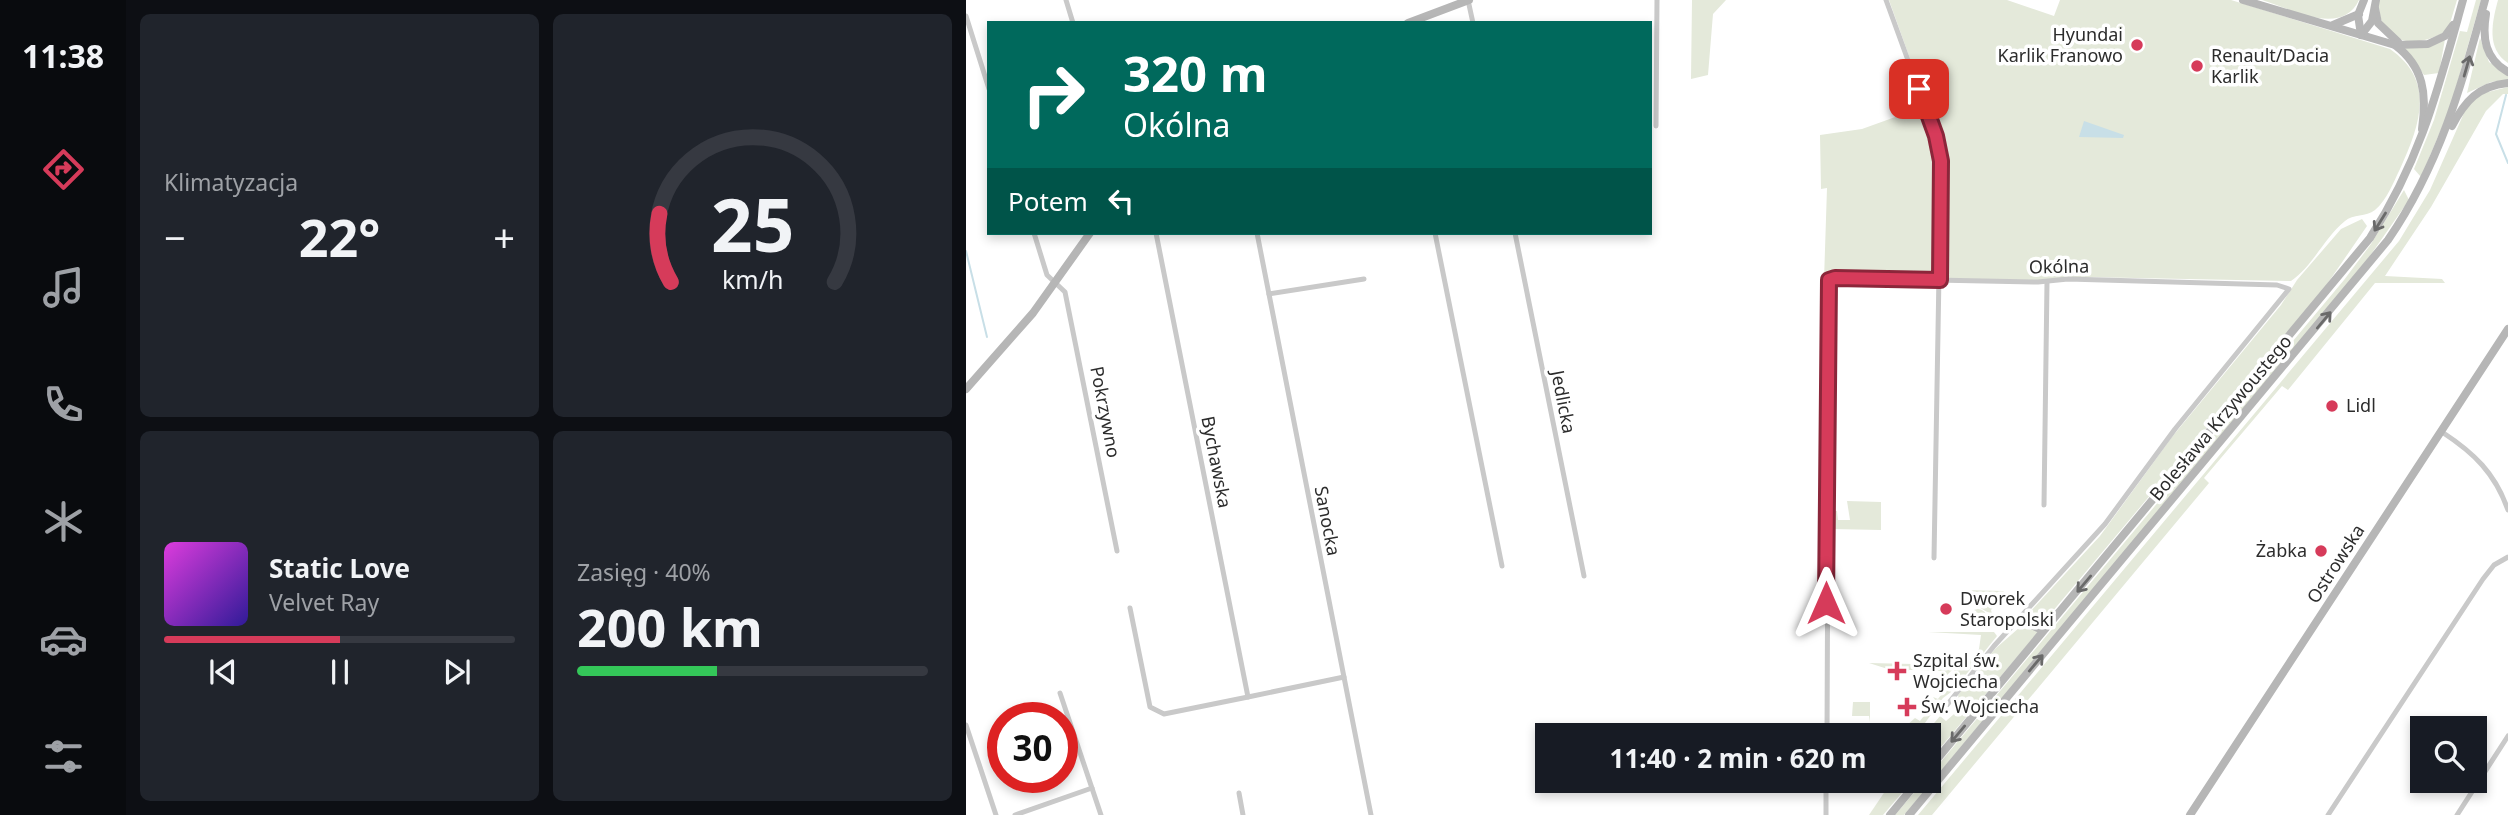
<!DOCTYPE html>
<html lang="pl">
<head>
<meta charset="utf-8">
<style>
	:root { --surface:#171b24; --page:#20242c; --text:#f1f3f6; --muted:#9ea1a6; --line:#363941; --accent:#d63b5a }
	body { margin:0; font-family:"Noto Sans",sans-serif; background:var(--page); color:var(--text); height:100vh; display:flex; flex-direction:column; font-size:26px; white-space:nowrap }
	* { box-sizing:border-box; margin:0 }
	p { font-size:23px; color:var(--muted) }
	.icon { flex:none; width:38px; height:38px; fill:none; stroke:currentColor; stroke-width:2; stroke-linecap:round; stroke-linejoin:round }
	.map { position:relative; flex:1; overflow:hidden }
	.side { display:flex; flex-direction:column; gap:14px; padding:14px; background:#0d0f14; width:840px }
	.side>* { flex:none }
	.hud { position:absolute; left:21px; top:21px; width:665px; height:214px; border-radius:0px; box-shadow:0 4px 10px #0003; background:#00695c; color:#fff; overflow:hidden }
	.buttons { position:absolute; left:1444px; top:716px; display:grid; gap:14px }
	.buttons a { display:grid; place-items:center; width:77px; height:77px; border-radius:0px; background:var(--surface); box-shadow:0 4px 10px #0003; font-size:35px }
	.speed { position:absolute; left:21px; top:702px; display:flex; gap:14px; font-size:35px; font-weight:700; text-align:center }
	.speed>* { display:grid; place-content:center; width:91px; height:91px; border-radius:50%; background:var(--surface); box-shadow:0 4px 10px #0003; line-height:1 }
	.speed .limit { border:10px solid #d22; background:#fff; color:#111 }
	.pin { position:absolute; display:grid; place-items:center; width:60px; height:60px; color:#fff; margin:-30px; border-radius:14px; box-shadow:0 4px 10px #0006 }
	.me { position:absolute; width:77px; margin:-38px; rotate:0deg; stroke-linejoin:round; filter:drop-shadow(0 0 5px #0008) }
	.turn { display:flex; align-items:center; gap:24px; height:147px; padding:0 21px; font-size:32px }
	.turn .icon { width:91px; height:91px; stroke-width:2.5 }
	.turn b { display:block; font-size:49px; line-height:60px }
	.then { display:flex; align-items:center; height:66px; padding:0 21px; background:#0003; gap:14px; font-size:26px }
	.big { font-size:52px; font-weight:700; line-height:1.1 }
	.side .tile { flex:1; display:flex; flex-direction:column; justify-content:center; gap:10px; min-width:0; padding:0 24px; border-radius:10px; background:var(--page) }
	.side .dial { align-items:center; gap:0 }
	.dial svg { height:182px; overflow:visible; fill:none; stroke:var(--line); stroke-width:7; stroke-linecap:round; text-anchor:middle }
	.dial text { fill:var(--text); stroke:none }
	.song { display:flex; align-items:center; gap:21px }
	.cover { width:84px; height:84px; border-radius:10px; background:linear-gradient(135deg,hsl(300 70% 55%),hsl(250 70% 35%)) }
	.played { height:7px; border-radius:4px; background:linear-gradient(90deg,var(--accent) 50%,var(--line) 50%) }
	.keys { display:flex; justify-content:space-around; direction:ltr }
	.heat { display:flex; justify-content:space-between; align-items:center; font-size:38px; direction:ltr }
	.charge { height:10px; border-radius:5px; background:linear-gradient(90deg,#34c759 40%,var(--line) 0) }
	.side .tiles { flex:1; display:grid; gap:14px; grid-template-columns:repeat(2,1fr) }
	.trip { position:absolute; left:569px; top:723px; width:406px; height:70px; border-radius:0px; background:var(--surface); box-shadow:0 4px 10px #0003; font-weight:700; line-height:70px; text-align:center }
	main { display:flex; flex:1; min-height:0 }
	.dock { display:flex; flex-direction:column; width:126px; justify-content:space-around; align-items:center; background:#090b0e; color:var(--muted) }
	.dock .icon { width:49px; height:49px }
	.dock .active { color:var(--accent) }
	.dock b { font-size:32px; color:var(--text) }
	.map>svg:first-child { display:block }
	.green { fill:#e4e9da }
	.water { fill:#c8dfe7 }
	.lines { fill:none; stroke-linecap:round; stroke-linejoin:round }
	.stream { stroke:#c8dfe7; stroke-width:2 }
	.street { stroke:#c9c9c9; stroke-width:5 }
	.secondary { stroke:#b6b6b6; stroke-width:8 }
	.oneway { stroke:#6a6a6a }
	.route-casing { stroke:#8b263a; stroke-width:18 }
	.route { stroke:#d63b5a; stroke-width:12 }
	.poi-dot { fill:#d63b5a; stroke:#fff; stroke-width:2.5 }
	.labels { text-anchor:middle; stroke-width:7; stroke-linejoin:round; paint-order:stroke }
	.poi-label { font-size:18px; fill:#2c2c2c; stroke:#fff; text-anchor:start }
	.street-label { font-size:18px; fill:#2c2c2c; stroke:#fff }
</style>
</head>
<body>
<main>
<nav class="dock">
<b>11:38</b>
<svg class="icon active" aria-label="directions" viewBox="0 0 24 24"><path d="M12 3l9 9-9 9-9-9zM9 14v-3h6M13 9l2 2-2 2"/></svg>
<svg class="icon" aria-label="music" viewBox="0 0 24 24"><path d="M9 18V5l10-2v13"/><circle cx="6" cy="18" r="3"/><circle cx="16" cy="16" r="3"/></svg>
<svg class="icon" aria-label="phone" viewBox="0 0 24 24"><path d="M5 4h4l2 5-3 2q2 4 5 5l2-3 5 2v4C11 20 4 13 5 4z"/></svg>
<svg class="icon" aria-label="climate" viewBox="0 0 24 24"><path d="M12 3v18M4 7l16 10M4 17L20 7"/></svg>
<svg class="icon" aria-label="car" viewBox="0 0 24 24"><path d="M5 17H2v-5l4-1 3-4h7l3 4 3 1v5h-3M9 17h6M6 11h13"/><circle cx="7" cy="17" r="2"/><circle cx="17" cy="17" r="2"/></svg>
<svg class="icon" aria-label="filters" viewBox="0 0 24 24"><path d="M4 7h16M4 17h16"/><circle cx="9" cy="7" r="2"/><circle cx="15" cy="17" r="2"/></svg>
</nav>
<section class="side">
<div class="tiles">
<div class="tile"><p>Klimatyzacja</p>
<div class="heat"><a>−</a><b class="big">22°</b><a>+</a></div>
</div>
<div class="tile dial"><svg viewBox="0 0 100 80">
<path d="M14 69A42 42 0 1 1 86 69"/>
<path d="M14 69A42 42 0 0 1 9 39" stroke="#d63b5a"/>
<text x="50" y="56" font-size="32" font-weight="700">25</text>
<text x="50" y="72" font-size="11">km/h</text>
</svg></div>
<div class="tile">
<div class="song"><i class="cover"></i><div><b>Static Love</b><p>Velvet Ray</p></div></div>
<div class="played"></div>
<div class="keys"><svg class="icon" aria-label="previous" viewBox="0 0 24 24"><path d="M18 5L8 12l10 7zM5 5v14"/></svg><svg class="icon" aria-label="pause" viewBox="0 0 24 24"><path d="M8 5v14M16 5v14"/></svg><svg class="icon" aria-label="next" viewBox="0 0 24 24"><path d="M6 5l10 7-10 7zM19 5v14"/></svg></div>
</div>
<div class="tile"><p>Zasięg · 40%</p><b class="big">200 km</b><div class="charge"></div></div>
</div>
</section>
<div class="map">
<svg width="1542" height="815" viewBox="0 0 1542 815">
	<rect width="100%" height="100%" fill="#fff"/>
	<g class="green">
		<polygon points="726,0 760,0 747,14 742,75 725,79"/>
		<path d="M923 0H1041L1088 16 1094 0H1265L1424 49C1470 81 1454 125 1434 169 1427 183 1421 200 1409 210 1400 217 1387 214 1379 221 1358 238 1347 266 1325 281L1119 277 1085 281 984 279 975 271 978 179 976 148Z"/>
		<path d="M1296 0H1393C1376 37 1325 9 1296 0Z"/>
		<path d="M1413 0H1491L1482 30C1450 50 1411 46 1413 0Z"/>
		<polygon points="1510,0 1515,0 1484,108 1455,177 1448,169 1468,120 1494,31 1501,32"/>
		<path d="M1532 0H1542V63C1520 49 1526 22 1532 0Z"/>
		<polygon points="1514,38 1523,62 1542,76 1542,80 1525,82 1501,93"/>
		<polygon points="1479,39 1473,73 1458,75 1438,48"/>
		<polygon points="1542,87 1542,94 1537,94 1520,111 1465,207 1419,276 1476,279 1479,283 1409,283 1322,390 1316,386 1238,478 1243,483 966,815 952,815 1433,241 1464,190 1502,104 1518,93"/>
		<polygon points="957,107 970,147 973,171 969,273 964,277 868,275 858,280 861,188 855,189 854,135 896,129"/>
		<polygon points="1438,190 1443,200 1394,270 938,815 929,815 958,781 962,780 963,776 1378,280 1405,244"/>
		<polygon points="1396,219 1401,226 1359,287 1081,618 1071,624 1063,621 1063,613 1134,536 1206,437 1315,305 1331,280 1375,229"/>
		<polygon points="881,501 915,502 915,530 866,529 866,511 871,511 872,520 884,520"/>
		<path d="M999 590 1037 591 1043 596 1038 594 1025 610 1026 614C1016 610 1001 600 999 590Z"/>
		<circle cx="1012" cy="618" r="9"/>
		<polygon points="1054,627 1073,631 963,761 962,735 958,735 974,716 980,721 995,708 992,695 1029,649"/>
		<polygon points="962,632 1028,632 1031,636 998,677 991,680 986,677 990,672 987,669 980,676 976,676 975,671 953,670 953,665 1002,663 1013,649 1015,635"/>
		<polygon points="903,663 948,664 948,670 943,670 940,675 941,669 932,667 931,672"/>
		<polygon points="981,683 986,685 985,692 977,698 951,734 942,735 949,726 940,726 949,718 954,721 961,712 957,708 963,710 970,701 967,697 972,699 979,690 976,686"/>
		<polygon points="887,702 904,702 904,722 903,716 886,716"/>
		<polygon points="926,781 946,781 917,815 903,815"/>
	</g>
	<polygon class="water" points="1118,121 1158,135 1157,138 1113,137"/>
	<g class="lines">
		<g class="stream">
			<polyline points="1540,95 1530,134 1542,163"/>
			<polyline points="0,251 21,337"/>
		</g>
		<g class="street">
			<polyline points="100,0 107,23"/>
			<polyline points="502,0 507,23"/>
			<polyline points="920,0 970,137 975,161 968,558"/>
			<polyline points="0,16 23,89"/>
			<polyline points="690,126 691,0"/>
			<polyline points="68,233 81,275 99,292 151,551"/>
			<polyline points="190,233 282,697 378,677"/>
			<polyline points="291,233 405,815"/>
			<polyline points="469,233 536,566"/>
			<polyline points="549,233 618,576"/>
			<polyline points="303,294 398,279"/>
			<path d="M1476 432C1508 453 1529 473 1542 510"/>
			<polyline points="1078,505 1081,282"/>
			<polyline points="164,608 184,707 198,714 282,697"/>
			<polyline points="94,693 135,815"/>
			<polyline points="0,725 30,815"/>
			<polyline points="861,735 863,280 869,278 1072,282 1102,279 1311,285 1323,289 1209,429 1139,524 1028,646 981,705"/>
			<polyline points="273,793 277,815"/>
			<polyline points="49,815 126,788"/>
			<polyline points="860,815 860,780"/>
			<polyline points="1362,815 1517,579 1528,565 1542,557"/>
			<polyline points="1491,815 1542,736"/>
		</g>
		<g class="secondary">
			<polyline points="1277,0 1429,45 1462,44 1479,36 1487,25"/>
			<polyline points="1409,8 1412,23 1432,42"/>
			<path d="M1520 14C1516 38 1519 59 1542 72"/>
			<polyline points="442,23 503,0"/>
			<polyline points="1367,25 1393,14"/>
			<polyline points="1395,35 1406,21 1410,0"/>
			<polyline points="1395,35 1392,15 1398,0"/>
			<path d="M1429 45C1458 67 1461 94 1456 129"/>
			<path d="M1486 126C1499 101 1512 86 1542 83"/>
			<polyline points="0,389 67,313 124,233"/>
			<polyline points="1054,620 1072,628 1083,625"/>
			<path d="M962 770 1404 238C1455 159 1472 89 1497 0"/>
			<polyline points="924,815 953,780"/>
			<path d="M943 815 1422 240C1473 166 1496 85 1519 0"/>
			<polyline points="1224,815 1542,329"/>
		</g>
	</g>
	<defs><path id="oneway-shaft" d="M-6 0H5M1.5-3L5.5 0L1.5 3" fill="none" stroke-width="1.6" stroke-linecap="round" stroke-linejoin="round" transform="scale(1.75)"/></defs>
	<g class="oneway">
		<use href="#oneway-shaft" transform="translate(1501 66) rotate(-74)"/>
		<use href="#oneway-shaft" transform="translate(1414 222) rotate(122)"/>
		<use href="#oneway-shaft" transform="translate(1358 320) rotate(-50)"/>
		<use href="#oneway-shaft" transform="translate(1118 584) rotate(130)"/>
		<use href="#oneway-shaft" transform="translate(1070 663) rotate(-50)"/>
		<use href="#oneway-shaft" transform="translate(992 734) rotate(130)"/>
	</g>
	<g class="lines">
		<defs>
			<polyline id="route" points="860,603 863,280 869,278 974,280 975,161 970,136 953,89"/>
		</defs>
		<use href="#route" class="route-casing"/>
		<use href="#route" class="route"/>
	</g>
	<g class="poi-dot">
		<circle cx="1171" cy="45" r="7"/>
		<circle cx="1231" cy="66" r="7"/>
		<circle cx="1366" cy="406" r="7"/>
		<circle cx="1355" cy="551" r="7"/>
		<circle cx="980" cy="609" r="7"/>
		<path d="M927.5 660.5h7v7h7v7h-7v7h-7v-7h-7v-7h7z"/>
		<path d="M937.5 696.5h7v7h7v7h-7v7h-7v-7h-7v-7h7z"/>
	</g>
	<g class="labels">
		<g class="poi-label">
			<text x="1157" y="41" text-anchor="end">Hyundai<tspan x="1157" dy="21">Karlik Franowo</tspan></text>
			<text x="1245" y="62">Renault/Dacia<tspan x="1245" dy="21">Karlik</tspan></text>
			<text x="1380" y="412">Lidl</text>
			<text x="1341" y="557" text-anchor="end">Żabka</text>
			<text x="994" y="605">Dworek<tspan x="994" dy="21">Staropolski</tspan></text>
			<text x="947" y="667">Szpital św.<tspan x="947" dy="21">Wojciecha</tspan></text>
			<text x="955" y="713">Św. Wojciecha</text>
		</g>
		<g class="street-label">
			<text transform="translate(1093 267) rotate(-1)" y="6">Okólna</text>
			<text transform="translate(597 402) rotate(79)" y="6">Jedlicka</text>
			<text transform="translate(139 412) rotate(79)" y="6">Pokrzywno</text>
			<text transform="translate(1255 418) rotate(-50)" y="6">Bolesława Krzywoustego</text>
			<text transform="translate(250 462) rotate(79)" y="6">Bychawska</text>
			<text transform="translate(361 521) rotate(79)" y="6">Sanocka</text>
			<text transform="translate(1370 564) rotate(-57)" y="6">Ostrowska</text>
		</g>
	</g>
</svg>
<div class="buttons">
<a><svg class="icon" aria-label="search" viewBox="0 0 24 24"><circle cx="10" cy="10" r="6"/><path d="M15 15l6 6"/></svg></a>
</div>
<div class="speed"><div class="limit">30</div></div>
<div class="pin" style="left:953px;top:89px;background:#d93025"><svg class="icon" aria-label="arrive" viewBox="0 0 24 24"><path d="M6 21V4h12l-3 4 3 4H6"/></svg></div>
<svg class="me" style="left:860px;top:603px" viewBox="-20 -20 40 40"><path d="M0-17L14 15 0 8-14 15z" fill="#d63b5a" stroke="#fff" stroke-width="4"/></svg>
<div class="trip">11:40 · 2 min · 620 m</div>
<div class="hud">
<div class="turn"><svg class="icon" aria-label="right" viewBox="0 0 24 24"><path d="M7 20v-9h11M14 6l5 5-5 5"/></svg><div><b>320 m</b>Okólna</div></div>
<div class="then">Potem<svg class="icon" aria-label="left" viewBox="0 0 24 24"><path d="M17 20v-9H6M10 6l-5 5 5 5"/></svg></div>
</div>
</div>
</main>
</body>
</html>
